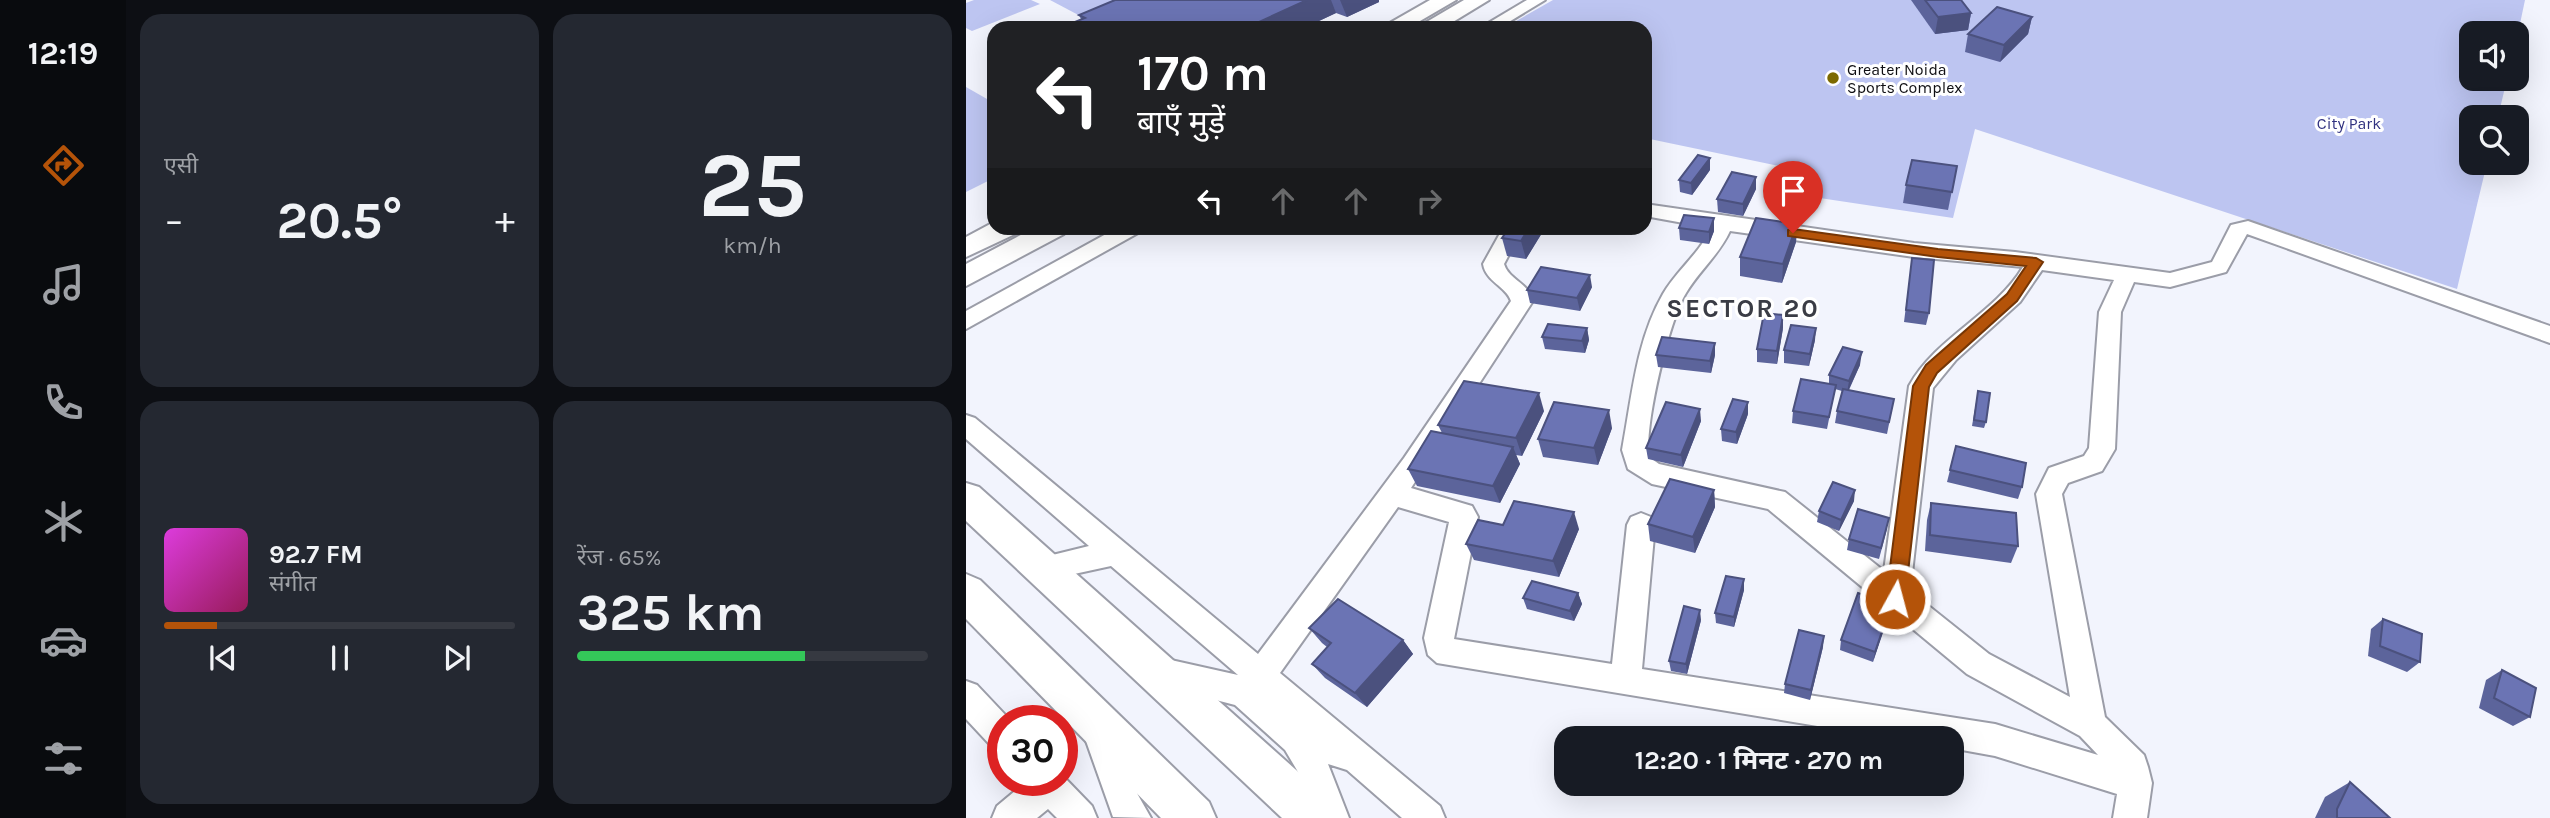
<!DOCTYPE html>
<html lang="hi">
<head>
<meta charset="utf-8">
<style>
	:root { --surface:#171b24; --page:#242831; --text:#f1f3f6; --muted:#9ea1a6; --line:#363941; --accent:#b45309 }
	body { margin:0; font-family:Karla,"Noto Sans Devanagari",sans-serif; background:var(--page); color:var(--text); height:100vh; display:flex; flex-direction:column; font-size:26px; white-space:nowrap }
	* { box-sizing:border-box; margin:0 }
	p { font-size:23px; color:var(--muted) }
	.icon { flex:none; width:38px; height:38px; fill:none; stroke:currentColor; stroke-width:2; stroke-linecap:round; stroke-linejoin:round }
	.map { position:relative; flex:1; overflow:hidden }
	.panel { display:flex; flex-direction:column; gap:14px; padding:14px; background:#0d0f14; width:840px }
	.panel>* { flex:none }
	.hud { position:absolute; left:21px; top:21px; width:665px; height:214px; border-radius:21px; box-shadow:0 7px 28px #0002; background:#202124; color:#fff; overflow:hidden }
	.tools { position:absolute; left:1493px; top:21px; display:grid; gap:14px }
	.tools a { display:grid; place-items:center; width:70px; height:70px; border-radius:14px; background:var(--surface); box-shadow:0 7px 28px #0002; font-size:35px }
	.speed { position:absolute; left:21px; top:705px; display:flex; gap:14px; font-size:35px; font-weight:700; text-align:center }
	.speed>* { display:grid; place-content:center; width:91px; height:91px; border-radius:50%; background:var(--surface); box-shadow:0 7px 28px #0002; line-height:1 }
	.speed .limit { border:10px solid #d22; background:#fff; color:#111 }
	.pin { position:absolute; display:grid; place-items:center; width:60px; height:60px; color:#fff; margin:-72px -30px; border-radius:50% 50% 50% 0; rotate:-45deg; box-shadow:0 0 7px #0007 }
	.pin .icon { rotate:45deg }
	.me { position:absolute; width:77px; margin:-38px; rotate:7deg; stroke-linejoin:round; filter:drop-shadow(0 0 5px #0008) }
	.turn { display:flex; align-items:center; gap:24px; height:147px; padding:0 35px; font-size:32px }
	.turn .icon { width:91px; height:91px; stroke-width:2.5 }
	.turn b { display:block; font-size:49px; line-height:60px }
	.lanes { display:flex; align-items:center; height:66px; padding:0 35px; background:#0003; justify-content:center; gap:35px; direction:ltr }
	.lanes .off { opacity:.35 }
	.big { font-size:52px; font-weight:700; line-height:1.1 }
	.panel .widget { flex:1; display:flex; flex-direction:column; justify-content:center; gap:10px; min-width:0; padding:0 24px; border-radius:21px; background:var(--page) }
	.panel .dial { align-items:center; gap:0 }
	.dial b { font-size:91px; line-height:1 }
	.song { display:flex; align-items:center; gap:21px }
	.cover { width:84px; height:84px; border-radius:10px; background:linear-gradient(135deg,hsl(300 70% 55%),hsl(330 70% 35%)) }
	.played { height:7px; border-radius:4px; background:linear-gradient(90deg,var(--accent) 15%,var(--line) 15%) }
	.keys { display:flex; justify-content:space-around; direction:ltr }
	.heat { display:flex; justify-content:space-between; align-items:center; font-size:38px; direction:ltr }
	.charge { height:10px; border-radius:5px; background:linear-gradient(90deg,#34c759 65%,var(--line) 0) }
	.panel .tiles { flex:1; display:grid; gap:14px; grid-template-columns:repeat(2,1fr) }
	.trip { position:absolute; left:588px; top:726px; width:410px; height:70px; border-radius:21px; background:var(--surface); box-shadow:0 7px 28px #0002; font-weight:700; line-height:70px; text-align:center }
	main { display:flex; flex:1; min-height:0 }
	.menu { display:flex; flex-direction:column; width:126px; justify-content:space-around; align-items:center; background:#090b0e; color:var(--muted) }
	.menu .icon { width:49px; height:49px }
	.menu .selected { color:var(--accent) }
	.menu b { font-size:32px; color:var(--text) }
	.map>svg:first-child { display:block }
	.green { fill:#bdc5f1 }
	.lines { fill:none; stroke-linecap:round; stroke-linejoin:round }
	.street-casing { stroke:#9b9da8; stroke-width:4 }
	.secondary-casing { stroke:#9b9da8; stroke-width:4 }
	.street { fill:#fff; fill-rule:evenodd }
	.secondary { fill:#fff; fill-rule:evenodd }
	.wall { fill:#5c649b }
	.shaded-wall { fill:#4b517e }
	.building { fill:#6b74b4; stroke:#4b517e; stroke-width:2 }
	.route { fill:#b45309; stroke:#753606; stroke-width:2 }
	.poi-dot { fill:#7c6900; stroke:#fff; stroke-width:2.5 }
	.labels { text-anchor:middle; stroke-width:6; stroke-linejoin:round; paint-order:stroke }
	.far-poi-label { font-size:16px; fill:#0f0f13; stroke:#fff; text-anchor:start }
	.far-park-label { font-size:16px; fill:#313280; stroke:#fff }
	.district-label { font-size:26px; font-weight:bold; letter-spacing:2px; fill:#3a3c45; stroke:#fff }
</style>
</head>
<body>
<main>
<nav class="menu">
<b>12:19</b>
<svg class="icon selected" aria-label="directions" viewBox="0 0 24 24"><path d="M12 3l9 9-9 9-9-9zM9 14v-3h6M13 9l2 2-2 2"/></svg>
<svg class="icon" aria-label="music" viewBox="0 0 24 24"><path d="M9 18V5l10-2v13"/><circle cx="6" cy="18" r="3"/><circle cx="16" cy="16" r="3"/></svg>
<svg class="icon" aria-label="phone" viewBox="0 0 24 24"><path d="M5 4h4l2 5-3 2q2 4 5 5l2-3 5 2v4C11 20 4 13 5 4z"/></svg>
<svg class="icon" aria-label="climate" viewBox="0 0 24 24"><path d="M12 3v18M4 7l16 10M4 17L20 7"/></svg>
<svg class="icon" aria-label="car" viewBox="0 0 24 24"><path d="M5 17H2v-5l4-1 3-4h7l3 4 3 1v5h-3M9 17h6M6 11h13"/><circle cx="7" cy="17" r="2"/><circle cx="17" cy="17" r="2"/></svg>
<svg class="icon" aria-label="filters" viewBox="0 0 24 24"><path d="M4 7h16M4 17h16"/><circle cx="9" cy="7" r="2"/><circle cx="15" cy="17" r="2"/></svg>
</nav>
<section class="panel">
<div class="tiles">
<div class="widget"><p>एसी</p>
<div class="heat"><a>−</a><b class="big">20.5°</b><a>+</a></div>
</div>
<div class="widget dial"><b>25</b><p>km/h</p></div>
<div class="widget">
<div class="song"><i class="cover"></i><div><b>92.7 FM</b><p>संगीत</p></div></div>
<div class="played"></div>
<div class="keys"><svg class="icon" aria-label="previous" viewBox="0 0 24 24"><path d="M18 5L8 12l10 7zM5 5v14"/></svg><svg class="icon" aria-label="pause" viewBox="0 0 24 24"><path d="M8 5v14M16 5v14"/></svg><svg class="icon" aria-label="next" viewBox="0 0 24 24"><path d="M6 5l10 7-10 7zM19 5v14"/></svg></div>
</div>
<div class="widget"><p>रेंज · 65%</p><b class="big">325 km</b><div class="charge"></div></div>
</div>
</section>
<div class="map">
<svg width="1584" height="818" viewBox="0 0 1584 818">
	<rect width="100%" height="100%" fill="#f2f4fd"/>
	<g class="green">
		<polygon points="8,0 65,0 74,4 6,31 0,28 0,3"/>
		<polygon points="84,0 166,0 120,19"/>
		<polygon points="587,0 1559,0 1551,38 1550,33 1505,33 1505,79 1541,79 1532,117 1505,117 1505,163 1521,163 1491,289 1009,129 987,218 800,190 813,166 679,138 679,28 538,28"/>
		<polygon points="0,87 28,103 28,178 0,192"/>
	</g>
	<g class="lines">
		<defs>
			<g id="street">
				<polygon points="561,0 579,0 533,28 514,28"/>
				<path d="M679 204 948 243 1049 252 1204 273 1246 262 1265 225 1282 221 1584 326V343L1281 234 1260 272 1204 287 1168 282 1155 312 1149 449 1136 471 1102 483 1096 494 1139 717 1178 755 1182 767 1186 783 1181 818H1147L1151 794 1029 756 985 748V738H924L471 663 462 655 458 638 483 522 432 507 314 673 474 806 479 818H436L381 770 362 764 383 818H349L332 772 319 750 269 705 185 683 181 673 185 663 196 658 272 675 145 566 76 581 66 578 62 569 66 560 123 546 0 439V415L9 418 292 654 438 458 545 301C540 286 520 282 517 264L537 228H557L538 264C543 280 563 283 567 301L445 488 506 506 512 517 488 639 646 664 661 525 665 517 675 513 685 517 689 525 676 669 1029 724 1132 755 1114 736 1001 674 802 509 686 484 662 469 656 450C666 397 670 341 697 294 711 270 734 253 745 228L679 216ZM764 231 948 257 1057 267C1028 315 970 337 943 386L918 571 819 492 693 464 683 457C678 426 703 320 720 293 733 271 753 255 764 231ZM1076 270 1148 280 1133 312 1123 448 1118 456 1083 468 1070 494 1104 697 1023 654 944 591 967 388 990 360 1054 302Z"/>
				<polygon points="151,228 175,228 172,233 0,329 0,311"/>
				<polygon points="0,681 11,685 45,721 37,721 37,752 26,747 0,719"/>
				<polygon points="135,722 146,727 172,795 185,818 147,817 119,738 124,727"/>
				<polygon points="96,775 126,806 131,818 91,818 82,809 71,818 26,818 31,806 62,780 96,780"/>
			</g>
			<g id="secondary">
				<polygon points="464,0 490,0 442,28 415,28"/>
				<polygon points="498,0 523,0 477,28 452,27"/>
				<polygon points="28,222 28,228 53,228 49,234 0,257 0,237"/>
				<polygon points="68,228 102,228 98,234 0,286 0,264"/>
				<polygon points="0,483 13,487 366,802 373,818 316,818 0,521"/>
				<polygon points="0,574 14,580 243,802 250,818 195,818 0,619"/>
			</g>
		</defs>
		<use href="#street" class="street-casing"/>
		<use href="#secondary" class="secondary-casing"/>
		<use href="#street" class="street"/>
		<use href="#secondary" class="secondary"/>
	</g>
	<g class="wall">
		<polygon points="149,0 413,0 413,2 381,17 370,13 338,28 94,28 115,19 113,15"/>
		<polygon points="945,0 995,0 1005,13 1002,30 969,34"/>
		<polygon points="1066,17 1062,34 1034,62 999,52 1002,34"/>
		<polygon points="991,166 982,210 937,203 940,185"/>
		<polygon points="744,170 726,195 714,192 713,180"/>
		<polygon points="790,177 790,189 777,216 752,212 751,199"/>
		<polygon points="748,218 748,231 743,244 714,240 713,228"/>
		<polygon points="831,224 830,242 816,283 774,276 774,257"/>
		<polygon points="543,228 579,228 560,259 541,256 536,238"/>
		<polygon points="613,228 628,228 624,235 614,233"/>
		<polygon points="946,258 963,313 960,325 938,322"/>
		<polygon points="626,287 614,311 564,303 561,290"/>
		<polygon points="621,328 623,340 619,353 579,349 576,337"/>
		<polygon points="817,328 811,364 791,362 791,349"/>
		<polygon points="849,340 843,366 818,363 818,350"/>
		<polygon points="690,355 749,355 745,373 692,367"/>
		<polygon points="894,365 883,390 928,399 921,434 869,423 871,411 876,391 869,389 861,429 826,423 827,411 863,384 863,375"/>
		<polygon points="1012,391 1020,422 1018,428 1006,426"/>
		<polygon points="578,411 556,456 550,455 554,464 534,503 451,486 442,469 476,433 472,425"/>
		<polygon points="782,414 771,444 756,441 755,429"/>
		<polygon points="735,421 717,467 682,459 680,448"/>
		<polygon points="646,428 632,465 577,457 572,439"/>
		<polygon points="990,446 1056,487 1052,499 981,482"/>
		<polygon points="748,490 749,507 729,553 684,541 682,524"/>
		<polygon points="888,501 873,531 851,522 853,511"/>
		<polygon points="965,503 1052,546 1045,563 959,551 961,520"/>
		<polygon points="537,525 613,529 593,577 508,560 500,544"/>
		<polygon points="921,529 913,559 881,550 883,539"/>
		<polygon points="778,579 778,590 768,627 750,623 749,613"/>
		<polygon points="612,593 616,604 608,621 561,609 557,598"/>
		<polygon points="925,605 907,662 874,650 875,640"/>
		<polygon points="1417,619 1454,662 1441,672 1402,656 1405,629"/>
		<polygon points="735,620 721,674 705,671 703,661"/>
		<polygon points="343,628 437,640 447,654 401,707 359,678 346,664 361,647 356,643"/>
		<polygon points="857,647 844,700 818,693 819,684"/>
		<polygon points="1536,670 1564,717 1547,726 1513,708 1520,680"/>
		<polygon points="1384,782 1424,818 1349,818 1359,797"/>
	</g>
	<g class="shaded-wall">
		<polygon points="341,0 365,0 370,13 338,28 296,28 293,22"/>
		<polygon points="374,0 413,0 413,2 381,17"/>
		<polygon points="1005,13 1002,30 969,34 972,17"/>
		<polygon points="1066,17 1062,34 1034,62 1038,45"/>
		<polygon points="744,158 744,170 726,195 725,183"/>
		<polygon points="790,177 790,189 777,216 777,204"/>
		<polygon points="748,218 748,231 743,244 743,232"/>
		<polygon points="831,224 830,242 816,283 817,264"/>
		<polygon points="563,228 579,228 560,259 555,241"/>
		<polygon points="623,228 628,228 624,235"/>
		<polygon points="624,275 626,287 614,311 611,298"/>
		<polygon points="817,315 817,328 811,364 811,351"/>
		<polygon points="621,328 623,340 619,353 616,341"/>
		<polygon points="850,328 849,340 843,366 844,354"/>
		<polygon points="749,343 749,355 745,373 744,361"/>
		<polygon points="896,352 894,365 881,393 883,381"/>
		<polygon points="573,393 578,411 556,456 550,438"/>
		<polygon points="782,402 782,414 771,444 770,432"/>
		<polygon points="734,409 735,421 717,467 715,455"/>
		<polygon points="643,410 646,428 632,465 628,448"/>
		<polygon points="547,447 554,464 534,503 527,486"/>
		<polygon points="748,490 749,507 729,553 727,537"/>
		<polygon points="889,490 888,501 873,531 875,520"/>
		<polygon points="608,512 613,529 593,577 587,561"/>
		<polygon points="778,579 778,590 768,627 768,617"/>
		<polygon points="612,593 616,604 608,621 604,611"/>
		<polygon points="925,605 923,615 907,662 909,652"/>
		<polygon points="734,610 735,620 721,674 720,664"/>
		<polygon points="858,636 857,647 844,700 845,690"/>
		<polygon points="437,640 447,654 401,707 389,693"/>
	</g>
	<g class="building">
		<polygon points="149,0 341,0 293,22 304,27 302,28 94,28 119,18 113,15"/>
		<polygon points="959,0 995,0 1005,13 972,17"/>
		<polygon points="1031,7 1066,17 1038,45 1002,34"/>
		<polygon points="732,155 744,158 725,183 713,180"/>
		<polygon points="946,160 991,166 986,192 940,185"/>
		<polygon points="766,172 790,177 777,204 751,199"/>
		<polygon points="718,215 748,218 743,232 713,228"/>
		<polygon points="790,218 831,224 817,264 774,257"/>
		<polygon points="543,228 563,228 555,241 536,238"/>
		<polygon points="946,258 968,260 963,313 940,310"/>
		<polygon points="575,267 624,275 611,298 561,290"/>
		<polygon points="798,313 817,315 811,351 791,349"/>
		<polygon points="582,324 621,328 616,341 576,337"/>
		<polygon points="825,325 850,328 844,354 818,350"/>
		<polygon points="696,337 749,343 744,361 690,355"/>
		<polygon points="877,347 896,352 883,381 863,375"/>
		<polygon points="835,379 870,385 863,417 827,411"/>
		<polygon points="498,381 573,393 550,438 472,425"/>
		<polygon points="877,389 928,399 923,422 871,411"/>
		<polygon points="1012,391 1024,393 1020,422 1008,420"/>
		<polygon points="767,399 782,402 770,432 755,429"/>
		<polygon points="588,402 643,410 628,448 572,439"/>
		<polygon points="700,402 734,409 715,455 680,448"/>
		<polygon points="465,431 547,447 527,486 442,469"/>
		<polygon points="990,446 1060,463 1056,487 984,470"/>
		<polygon points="704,479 748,490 727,537 682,524"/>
		<polygon points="867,482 889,490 875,520 853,511"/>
		<polygon points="548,501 608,512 587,561 500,544 512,520 537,525"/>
		<polygon points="965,503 1050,513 1052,546 964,535"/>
		<polygon points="892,509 923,518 915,548 883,539"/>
		<polygon points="760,576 778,579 768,617 749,613"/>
		<polygon points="566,581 612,593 604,611 557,598"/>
		<polygon points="892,593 925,605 909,652 875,640"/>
		<polygon points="372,599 437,640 389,693 346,664 365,643 343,628"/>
		<polygon points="718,606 734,610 720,664 703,661"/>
		<polygon points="1417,619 1456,634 1454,662 1414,646"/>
		<polygon points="833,630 858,636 845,690 819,684"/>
		<polygon points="1536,670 1570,688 1564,717 1528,698"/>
		<polygon points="1384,782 1424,818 1371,818 1371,809"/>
	</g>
	<polygon class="route" points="827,229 972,249 1070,258 1077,262 1051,301 971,373 963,387 939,599 936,605 929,607 923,605 920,599 947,386 960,365 1041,294 1060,266 972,257 822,236 822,230"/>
	<circle class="poi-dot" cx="867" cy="78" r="7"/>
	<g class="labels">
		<g class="far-poi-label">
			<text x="881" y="75">Greater Noida<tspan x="881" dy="18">Sports Complex</tspan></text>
		</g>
		<g class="far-park-label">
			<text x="1383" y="129">City Park</text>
		</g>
		<g class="district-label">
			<text x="777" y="317">SECTOR 20</text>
		</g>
	</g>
</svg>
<div class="tools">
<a><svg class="icon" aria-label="sound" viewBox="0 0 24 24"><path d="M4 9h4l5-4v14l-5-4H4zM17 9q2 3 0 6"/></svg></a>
<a><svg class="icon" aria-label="search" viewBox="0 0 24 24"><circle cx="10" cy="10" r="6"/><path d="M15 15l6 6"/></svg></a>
</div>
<div class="speed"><div class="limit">30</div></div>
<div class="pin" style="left:827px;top:233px;background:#d93025"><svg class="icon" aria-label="arrive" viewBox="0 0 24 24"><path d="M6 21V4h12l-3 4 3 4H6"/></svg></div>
<svg class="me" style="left:929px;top:599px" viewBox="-20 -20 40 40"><circle r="17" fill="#b45309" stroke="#fff" stroke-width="3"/><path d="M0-11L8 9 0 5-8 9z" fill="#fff"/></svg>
<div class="trip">12:20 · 1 मिनट · 270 m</div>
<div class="hud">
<div class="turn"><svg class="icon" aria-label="left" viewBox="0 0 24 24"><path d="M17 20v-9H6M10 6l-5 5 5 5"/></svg><div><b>170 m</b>बाएँ मुड़ें</div></div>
<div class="lanes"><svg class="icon" aria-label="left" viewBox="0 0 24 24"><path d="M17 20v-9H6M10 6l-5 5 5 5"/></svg><svg class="icon off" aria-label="ahead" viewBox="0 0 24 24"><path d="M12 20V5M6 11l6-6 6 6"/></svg><svg class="icon off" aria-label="ahead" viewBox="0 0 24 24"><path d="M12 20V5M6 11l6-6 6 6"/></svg><svg class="icon off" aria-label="right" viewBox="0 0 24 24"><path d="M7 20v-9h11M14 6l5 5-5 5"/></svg></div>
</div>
</div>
</main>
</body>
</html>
